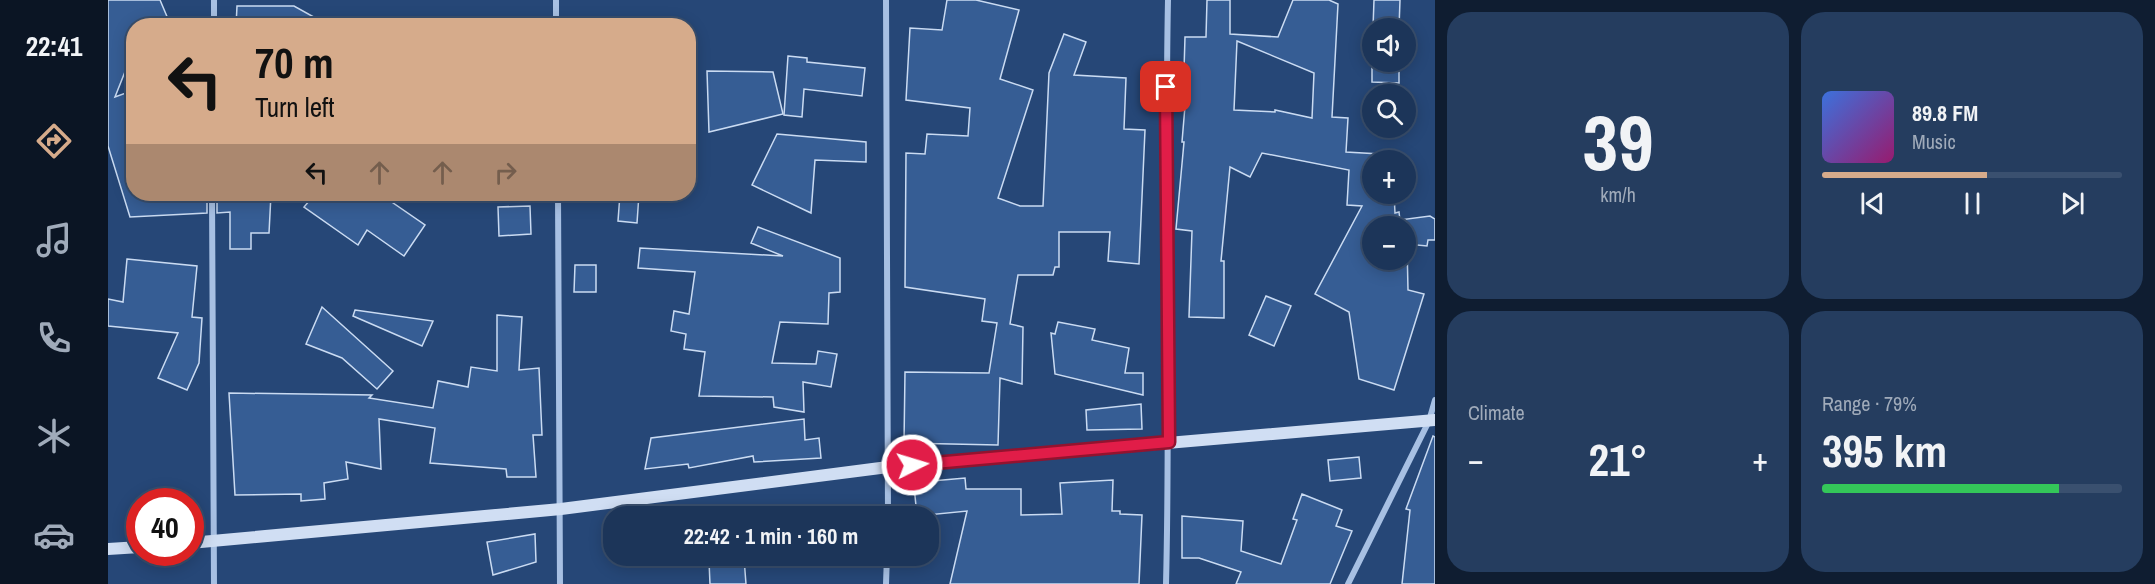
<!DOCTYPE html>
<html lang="en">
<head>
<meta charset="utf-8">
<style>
	:root { --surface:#1c3559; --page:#253d5f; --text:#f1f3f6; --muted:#a0abba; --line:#3a506f; --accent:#d6ab8b }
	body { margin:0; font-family:"Archivo Narrow",sans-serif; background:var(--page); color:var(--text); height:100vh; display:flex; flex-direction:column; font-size:22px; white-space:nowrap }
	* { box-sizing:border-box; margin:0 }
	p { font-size:20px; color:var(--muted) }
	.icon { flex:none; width:33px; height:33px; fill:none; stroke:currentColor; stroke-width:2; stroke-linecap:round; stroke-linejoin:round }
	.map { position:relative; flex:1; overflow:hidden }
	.side { display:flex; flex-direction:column; gap:12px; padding:12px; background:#0f1d31; width:720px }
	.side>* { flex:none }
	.top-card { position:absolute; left:18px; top:18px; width:570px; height:183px; border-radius:24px; box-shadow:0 3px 15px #0003,0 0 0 2px var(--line); background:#d6ab8b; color:#111; overflow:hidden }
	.fabs { position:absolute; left:1254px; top:18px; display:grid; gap:12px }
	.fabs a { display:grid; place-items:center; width:54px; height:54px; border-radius:50%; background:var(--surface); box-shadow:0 3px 15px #0003,0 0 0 2px var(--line); font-size:30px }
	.speed { position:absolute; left:18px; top:488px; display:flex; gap:12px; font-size:30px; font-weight:700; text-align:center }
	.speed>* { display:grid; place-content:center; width:78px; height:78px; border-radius:50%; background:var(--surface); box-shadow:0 3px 15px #0003,0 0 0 2px var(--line); line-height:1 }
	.speed .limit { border:9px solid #d22; background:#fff; color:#111 }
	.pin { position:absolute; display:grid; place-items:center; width:51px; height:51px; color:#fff; margin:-26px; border-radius:12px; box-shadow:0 3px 9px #0006 }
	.me { position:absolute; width:66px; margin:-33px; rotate:85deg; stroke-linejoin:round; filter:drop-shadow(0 0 4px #0008) }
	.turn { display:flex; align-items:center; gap:21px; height:126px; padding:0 30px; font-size:27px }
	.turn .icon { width:78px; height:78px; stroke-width:2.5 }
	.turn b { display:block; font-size:42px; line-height:51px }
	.lanes { display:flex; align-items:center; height:57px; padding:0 30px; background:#0003; justify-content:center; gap:30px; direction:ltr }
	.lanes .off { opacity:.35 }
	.big { font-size:45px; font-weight:800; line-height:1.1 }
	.side .tile { flex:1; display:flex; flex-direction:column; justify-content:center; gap:9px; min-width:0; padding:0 21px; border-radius:24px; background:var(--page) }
	.side .dial { align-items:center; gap:0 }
	.dial b { font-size:78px; line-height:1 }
	.song { display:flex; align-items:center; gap:18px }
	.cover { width:72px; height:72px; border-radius:9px; background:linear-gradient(135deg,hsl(220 70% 55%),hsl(320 70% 35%)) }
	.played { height:6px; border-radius:3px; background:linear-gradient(90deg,var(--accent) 55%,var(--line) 55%) }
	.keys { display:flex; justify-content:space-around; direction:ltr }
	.heat { display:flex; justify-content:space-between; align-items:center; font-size:33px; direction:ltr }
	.charge { height:9px; border-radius:4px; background:linear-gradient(90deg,#34c759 79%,var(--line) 0) }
	.side .tiles { flex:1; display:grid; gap:12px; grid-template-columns:repeat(2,1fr) }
	.trip { position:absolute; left:495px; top:506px; width:336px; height:60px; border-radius:24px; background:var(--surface); box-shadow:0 3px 15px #0003,0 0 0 2px var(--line); font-weight:800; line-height:60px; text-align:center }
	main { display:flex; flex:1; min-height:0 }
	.menu { display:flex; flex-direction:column; width:108px; justify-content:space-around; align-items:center; background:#0b1524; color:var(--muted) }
	.menu .icon { width:42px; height:42px }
	.menu .current { color:var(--accent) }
	.menu b { font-size:27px; color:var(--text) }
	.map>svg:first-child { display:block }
	.building { fill:#365d94; stroke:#cadbf2; stroke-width:1.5; fill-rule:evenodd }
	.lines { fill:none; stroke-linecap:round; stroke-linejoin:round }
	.street { stroke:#a7c0e3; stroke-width:6 }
	.secondary { stroke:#d0def3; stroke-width:12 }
	.route-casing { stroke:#92132f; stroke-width:15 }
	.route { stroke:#e11d48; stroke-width:10 }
</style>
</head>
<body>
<main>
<nav class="menu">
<b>22:41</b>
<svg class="icon current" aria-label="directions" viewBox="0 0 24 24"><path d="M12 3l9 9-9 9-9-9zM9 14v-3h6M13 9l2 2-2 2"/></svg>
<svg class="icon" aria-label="music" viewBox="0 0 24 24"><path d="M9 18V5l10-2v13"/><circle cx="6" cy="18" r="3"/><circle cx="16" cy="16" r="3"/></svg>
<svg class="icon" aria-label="phone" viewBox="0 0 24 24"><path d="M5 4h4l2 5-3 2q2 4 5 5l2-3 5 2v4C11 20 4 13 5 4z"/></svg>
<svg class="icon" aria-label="climate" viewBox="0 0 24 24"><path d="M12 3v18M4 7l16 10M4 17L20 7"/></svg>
<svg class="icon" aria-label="car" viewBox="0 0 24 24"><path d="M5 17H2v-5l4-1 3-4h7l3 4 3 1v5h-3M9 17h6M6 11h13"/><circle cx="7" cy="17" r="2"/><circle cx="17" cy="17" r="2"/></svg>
</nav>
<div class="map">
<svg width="1327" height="584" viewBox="0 0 1327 584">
	<rect width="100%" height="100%" fill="#264777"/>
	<g class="building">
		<polygon points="0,0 52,0 63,26 26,26 26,49 7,97 26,90 26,194 99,194 99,213 22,217 0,146"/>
		<polygon points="839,0 868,0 911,10 892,79 925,90 890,198 912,206 935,206 941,73 956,34 978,42 966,75 1018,78 1016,129 1037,130 1031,264 1000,261 1002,232 951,232 951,267 947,267 945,275 910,275 902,324 915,327 914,384 892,378 890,445 796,443 797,372 881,373 889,323 874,321 877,299 797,287 798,153 817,154 819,134 860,136 862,108 798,100 802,28 834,30"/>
		<path d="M1099 0H1122V34L1170 37 1185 0H1221L1230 4 1224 117 1240 118 1238 152 1272 154 1271 160H1264V194H1286L1287 213 1291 212 1292 220 1322 216 1327 219V240H1320L1319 246 1299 244 1300 290 1316 294 1286 390 1251 379 1241 312 1207 294 1254 206 1239 205 1241 170 1154 153 1142 177 1122 167 1113 261H1116V318L1081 317 1084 231 1068 229 1076 142H1074L1080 70H1076L1077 37H1098ZM1129 41 1206 73 1204 118 1167 110V112L1126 110ZM1264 226H1298V260H1264Z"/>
		<polygon points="1266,0 1292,0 1291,28 1265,28"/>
		<polygon points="129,6 186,6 222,26 128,26"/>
		<polygon points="1264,48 1264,62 1291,62 1291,83 1264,82"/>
		<polygon points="680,56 699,58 699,62 757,68 754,96 696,89 694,117 676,115"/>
		<polygon points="599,71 665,72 675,114 601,132"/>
		<polygon points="669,134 758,142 758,162 707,160 703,213 644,185"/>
		<polygon points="109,194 163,194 161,233 143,233 143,249 122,249 122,212 109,213"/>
		<polygon points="207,194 272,194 317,225 296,256 259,230 250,245 196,207"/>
		<polygon points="512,194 531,194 529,223 510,221"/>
		<polygon points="422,206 423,234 391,236 390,207"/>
		<polygon points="650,227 732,258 732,292 721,293 720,324 672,322 664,363 708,364 710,351 729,354 723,387 695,382 696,412 666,407 665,397 591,396 597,352 576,349 578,334 563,331 566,311 581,314 587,272 530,268 532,248 675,256 643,243"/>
		<polygon points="19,259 89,266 84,317 94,318 91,363 79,390 50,378 70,333 0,326 0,299 15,302"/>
		<polygon points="467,265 488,265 488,292 466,292"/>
		<polygon points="1158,296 1183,306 1166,346 1141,335"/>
		<polygon points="214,307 285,371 269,389 234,358 198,344"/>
		<polygon points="247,310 325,321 314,346 245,316"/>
		<polygon points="389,315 414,317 411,370 431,368 434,435 425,435 428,477 399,477 398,469 322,463 327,428 271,419 273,469 238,462 240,479 216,483 217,499 193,501 193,494 127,495 121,393 264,395 261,398 325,408 330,381 360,387 363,367 389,371"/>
		<polygon points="950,322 987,329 984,340 1021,348 1017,373 1035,373 1035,395 947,374 943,333 947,334"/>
		<polygon points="1033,404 1034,429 979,430 978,410"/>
		<polygon points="696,419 697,440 711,438 713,458 646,462 645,456 581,468 580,464 537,469 543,438"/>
		<polygon points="1325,436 1327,437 1327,584 1294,584 1302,510 1298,509"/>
		<polygon points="1251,457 1253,478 1222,481 1220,460"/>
		<polygon points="857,478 858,489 913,489 913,515 954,514 952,483 1005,480 1004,511 1012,511 1012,514 1034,515 1031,584 842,584 859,511 809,516 806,486 824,484 824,481"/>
		<polygon points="1194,494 1234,510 1228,526 1244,531 1222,584 1128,584 1133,572 1091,558 1074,558 1074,516 1135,521 1133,551 1173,564 1189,520 1185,519"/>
		<polygon points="427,534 428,562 385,575 379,542"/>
		<polygon points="636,558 638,584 602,584 601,561"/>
	</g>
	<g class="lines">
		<g class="street">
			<polyline points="448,0 448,26"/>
			<polyline points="778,0 780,516"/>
			<polyline points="106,26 106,0"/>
			<polyline points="104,194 106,584"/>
			<polyline points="450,194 452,584"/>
			<polyline points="778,584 779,555"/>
			<path d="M1058 584C1063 389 1056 195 1060 0"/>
			<polyline points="1240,584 1321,421 1327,400"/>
		</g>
		<g class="secondary">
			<polyline points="82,543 453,509 780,467 1327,420"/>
			<polyline points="0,549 32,547"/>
		</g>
	</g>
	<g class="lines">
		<defs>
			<polyline id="route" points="804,465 1061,442 1058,87"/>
		</defs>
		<use href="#route" class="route-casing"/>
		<use href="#route" class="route"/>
	</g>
</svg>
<div class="fabs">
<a><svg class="icon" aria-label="sound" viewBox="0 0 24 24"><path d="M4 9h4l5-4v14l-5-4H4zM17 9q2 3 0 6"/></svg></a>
<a><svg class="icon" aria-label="search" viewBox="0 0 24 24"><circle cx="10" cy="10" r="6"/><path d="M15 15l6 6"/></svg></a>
<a>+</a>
<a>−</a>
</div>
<div class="speed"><div class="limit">40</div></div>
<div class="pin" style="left:1058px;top:87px;background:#d93025"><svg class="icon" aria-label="arrive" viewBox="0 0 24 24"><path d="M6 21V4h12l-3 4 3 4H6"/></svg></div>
<svg class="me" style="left:804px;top:465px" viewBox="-20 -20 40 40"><circle r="17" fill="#e11d48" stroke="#fff" stroke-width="3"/><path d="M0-11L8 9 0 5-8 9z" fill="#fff"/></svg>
<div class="trip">22:42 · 1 min · 160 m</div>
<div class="top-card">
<div class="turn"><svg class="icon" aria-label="left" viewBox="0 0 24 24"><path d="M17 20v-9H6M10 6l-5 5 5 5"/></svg><div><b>70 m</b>Turn left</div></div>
<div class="lanes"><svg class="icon" aria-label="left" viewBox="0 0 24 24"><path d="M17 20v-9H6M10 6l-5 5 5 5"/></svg><svg class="icon off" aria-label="ahead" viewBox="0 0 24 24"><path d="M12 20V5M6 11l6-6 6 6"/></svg><svg class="icon off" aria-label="ahead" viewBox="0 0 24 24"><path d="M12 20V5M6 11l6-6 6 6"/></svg><svg class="icon off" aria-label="right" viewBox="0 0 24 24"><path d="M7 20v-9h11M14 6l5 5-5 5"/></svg></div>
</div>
</div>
<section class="side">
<div class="tiles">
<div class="tile dial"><b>39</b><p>km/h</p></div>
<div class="tile">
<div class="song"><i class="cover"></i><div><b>89.8 FM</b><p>Music</p></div></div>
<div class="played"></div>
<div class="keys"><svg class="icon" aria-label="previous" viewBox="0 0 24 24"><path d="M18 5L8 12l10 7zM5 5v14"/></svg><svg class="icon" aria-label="pause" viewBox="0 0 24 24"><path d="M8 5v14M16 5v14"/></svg><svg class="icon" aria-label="next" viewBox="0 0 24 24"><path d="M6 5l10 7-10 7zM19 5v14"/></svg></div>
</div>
<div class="tile"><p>Climate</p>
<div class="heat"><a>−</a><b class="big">21°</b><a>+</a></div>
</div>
<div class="tile"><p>Range · 79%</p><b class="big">395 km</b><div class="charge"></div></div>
</div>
</section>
</main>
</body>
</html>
